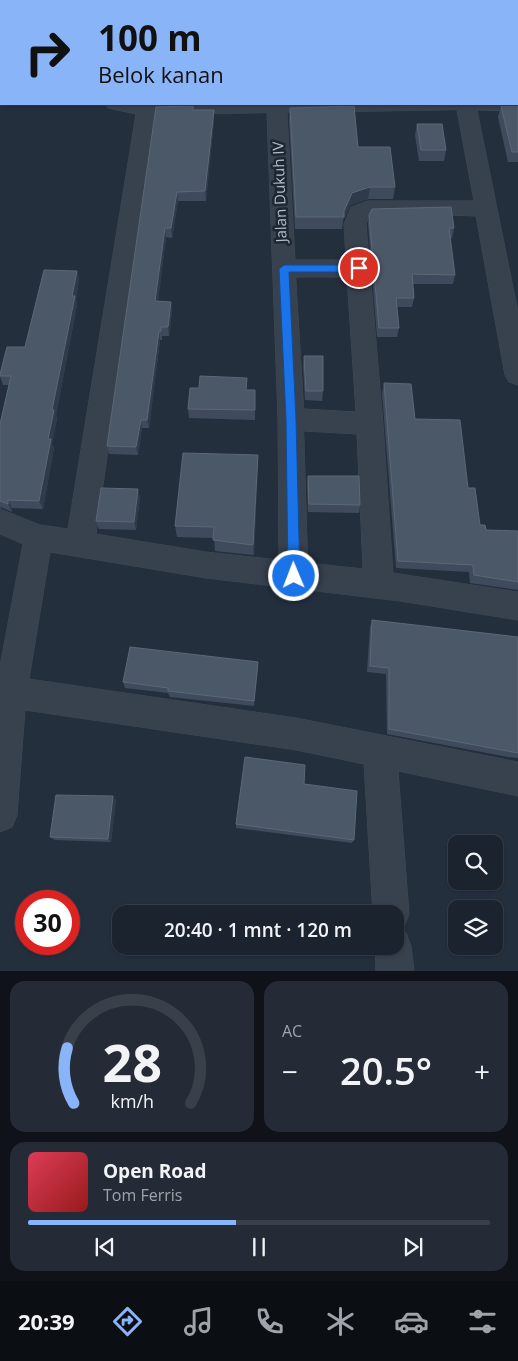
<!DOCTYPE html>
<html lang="id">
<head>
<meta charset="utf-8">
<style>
	:root { --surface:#1b232e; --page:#242b36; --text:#f1f3f6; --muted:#a0a4aa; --line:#39404a; --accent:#8ab4f8 }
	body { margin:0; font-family:"Open Sans",sans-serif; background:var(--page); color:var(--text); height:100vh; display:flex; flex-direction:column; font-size:19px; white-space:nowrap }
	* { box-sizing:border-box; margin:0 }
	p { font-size:16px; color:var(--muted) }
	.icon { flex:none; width:28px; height:28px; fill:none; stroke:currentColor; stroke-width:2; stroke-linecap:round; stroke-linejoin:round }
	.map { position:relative; height:971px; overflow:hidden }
	.side { display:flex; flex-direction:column; gap:10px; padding:10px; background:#0f1319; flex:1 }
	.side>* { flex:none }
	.top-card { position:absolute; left:0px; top:0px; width:519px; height:105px; box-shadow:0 1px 4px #0004,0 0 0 1px var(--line); background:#8ab4f8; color:#111; overflow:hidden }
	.tools { position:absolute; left:448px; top:835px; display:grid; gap:10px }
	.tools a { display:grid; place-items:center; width:55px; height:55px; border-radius:10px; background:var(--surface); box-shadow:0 1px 4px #0004,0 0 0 1px var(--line); font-size:25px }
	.speed { position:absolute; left:15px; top:890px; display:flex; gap:10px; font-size:25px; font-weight:700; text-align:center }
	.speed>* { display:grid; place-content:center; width:65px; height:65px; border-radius:50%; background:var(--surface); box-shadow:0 1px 4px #0004,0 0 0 1px var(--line); line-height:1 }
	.speed .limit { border:8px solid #d22; background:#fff; color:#111 }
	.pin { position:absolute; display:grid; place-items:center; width:42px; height:42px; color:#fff; margin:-21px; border:2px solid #fff; border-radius:50%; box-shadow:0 1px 5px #0007 }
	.me { position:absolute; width:55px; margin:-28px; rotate:359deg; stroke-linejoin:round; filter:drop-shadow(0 0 4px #0008) }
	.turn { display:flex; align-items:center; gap:18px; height:105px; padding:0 15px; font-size:22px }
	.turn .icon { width:65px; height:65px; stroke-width:2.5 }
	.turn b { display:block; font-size:35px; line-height:42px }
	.big { font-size:38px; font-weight:600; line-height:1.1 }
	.side .widget { flex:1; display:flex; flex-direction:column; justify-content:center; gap:8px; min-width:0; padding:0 18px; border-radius:15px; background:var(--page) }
	.side .dial { align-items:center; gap:0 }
	.dial svg { height:130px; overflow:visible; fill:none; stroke:var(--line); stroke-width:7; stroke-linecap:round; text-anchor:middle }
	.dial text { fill:var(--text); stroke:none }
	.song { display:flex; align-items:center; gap:15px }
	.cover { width:60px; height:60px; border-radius:8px; background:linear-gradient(135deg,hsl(350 70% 55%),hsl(0 70% 35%)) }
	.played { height:5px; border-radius:2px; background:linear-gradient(90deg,var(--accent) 45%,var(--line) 45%) }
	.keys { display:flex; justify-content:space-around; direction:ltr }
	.heat { display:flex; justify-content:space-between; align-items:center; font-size:28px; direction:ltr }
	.side .tiles { flex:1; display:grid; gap:10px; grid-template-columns:1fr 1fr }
	.widget:last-child { grid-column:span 2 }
	.trip { position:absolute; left:112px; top:905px; width:292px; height:50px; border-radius:15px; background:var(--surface); box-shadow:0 1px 4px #0004,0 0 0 1px var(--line); font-weight:600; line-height:50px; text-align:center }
	.tab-bar { display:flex; height:80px; justify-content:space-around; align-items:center; background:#0b0e12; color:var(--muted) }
	.tab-bar .icon { width:35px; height:35px }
	.tab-bar .active { color:var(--accent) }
	.tab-bar b { font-size:22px; color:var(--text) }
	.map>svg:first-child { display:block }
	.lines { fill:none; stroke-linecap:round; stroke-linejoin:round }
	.minor-casing { stroke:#414a57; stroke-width:1 }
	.minor { fill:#38414e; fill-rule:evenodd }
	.wall { fill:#3f4b5c }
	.shaded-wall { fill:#2f3b4b }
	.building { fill:#4b5868; stroke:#5c6777 }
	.route { fill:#1a73e8; stroke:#114b97 }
	.labels { text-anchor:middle; stroke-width:5; stroke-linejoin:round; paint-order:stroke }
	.street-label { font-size:15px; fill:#b4bcc9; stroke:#1d2633 }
</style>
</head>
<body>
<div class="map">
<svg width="518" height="971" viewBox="0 0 518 971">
	<rect width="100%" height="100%" fill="#242f3e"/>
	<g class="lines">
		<defs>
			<g id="minor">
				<rect x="101" y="0" width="18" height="1"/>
				<polygon points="363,0 389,0 390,1 364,1"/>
				<path d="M518 99V111L477 110 518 312V385L509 382 505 375 476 216 447 215 369 217 366 224 383 424 393 573 518 592V620L400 601 206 578 50 552 29 679 296 718 518 762V796L398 771 409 914 404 927 397 929 406 933 411 946 414 971H376L375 946H396V914H373L364 764 296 750 25 710 17 815 12 827 0 832V666L23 544 0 534V509L40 525 68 529 136 114 108 108 105 104H518ZM457 110 474 201H368L351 207 344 224 346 260H295L287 113ZM267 113 278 419 279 560 206 552 96 534 156 115ZM296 277H347L356 412 304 409ZM304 431 357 434 363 569 308 563Z"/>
			</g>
		</defs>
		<use href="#minor" class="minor-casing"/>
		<use href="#minor" class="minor"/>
	</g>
	<g class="wall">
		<rect x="125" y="0" width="39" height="1"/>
		<polygon points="405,0 418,0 417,1 411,1"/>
		<polygon points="501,106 518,106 518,162 508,162 498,117"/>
		<polygon points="290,108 358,147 395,187 393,199 368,199 350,205 343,221 342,229 295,229 289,120"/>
		<polygon points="194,110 214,110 214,120 206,201 178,201 172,238 166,237 158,301 172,311 169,336 162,336 162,340 160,340 149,428 142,428 138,455 109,454 107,446"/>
		<polygon points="417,124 446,150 444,161 419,161 415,135"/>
		<polygon points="369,215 454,228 452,238 450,238 455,275 453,284 413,284 414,298 412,307 397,307 399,328 397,337 377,337 368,224"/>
		<polygon points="77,271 79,280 76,299 77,305 56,415 57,419 52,443 54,448 43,509 12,508 12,512 1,507 0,509 0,424 9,385 3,385 0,376 0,374 25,347"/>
		<polygon points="304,356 323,391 322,401 305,400 303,365"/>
		<polygon points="384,383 415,419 468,488 480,525 486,530 518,531 518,590 470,583 469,572 396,568 382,393"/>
		<polygon points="255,390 255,420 189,418 188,409"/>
		<polygon points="258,455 254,555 215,551 214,538 177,537 175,526"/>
		<polygon points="308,476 360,505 359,513 308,512 307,484"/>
		<polygon points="140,497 136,530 99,529 96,521"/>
		<polygon points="372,620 518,637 518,758 508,757 387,734 386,674 367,672 370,627"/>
		<polygon points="258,668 254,706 170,697 168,693 125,688 123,682"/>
		<polygon points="304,784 354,840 352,843 236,828 236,824"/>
		<polygon points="116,800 111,842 55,840 50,837"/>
	</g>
	<g class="shaded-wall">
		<polygon points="0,61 1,65 1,72 0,75"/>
		<polygon points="214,110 214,120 206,201 205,191"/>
		<polygon points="370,187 368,199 350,205 343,221 344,211 352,193"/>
		<polygon points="177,192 178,201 172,238 171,228"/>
		<polygon points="165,228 166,237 157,310 155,301"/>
		<polygon points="77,271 79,280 76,299 77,305 56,415 57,419 52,443 54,448 43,509 39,501 52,410"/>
		<polygon points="171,302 172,311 169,336 168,327"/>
		<polygon points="159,331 160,340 149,428 147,420"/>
		<polygon points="141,420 142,428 138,455 136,447"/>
		<polygon points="258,455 258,467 254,555 253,545"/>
		<polygon points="138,489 140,497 136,530 134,522"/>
		<polygon points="8,500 12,508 12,512 8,504"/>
		<polygon points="258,662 258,668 254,706 254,701"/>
		<polygon points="113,796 116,800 111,842 108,839"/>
	</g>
	<g class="building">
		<polygon points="0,0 82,0 82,1 1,1 1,58 0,58"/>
		<polygon points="125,0 147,0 146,1 125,1"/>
		<polygon points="450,0 504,0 504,1 451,1"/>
		<polygon points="193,106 193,110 214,110 205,191 177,192 171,228 165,228 155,301 171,302 168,327 161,327 161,331 159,331 147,420 141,420 136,447 107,446 156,107"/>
		<polygon points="354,106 358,147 390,147 395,187 370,187 352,193 344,211 344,217 296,217 290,108"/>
		<polygon points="501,106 518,106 518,152 512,152"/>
		<polygon points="417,124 442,124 446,150 421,150"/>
		<polygon points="451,207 454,228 449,228 455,275 412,274 414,298 396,298 399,328 379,328 369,215 372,209"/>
		<polygon points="44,270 77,271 72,296 75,296 52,410 54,410 48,439 51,439 39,501 8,500 8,504 0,501 0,424 11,376 0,376 0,374 7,347 25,347"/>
		<polygon points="304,356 323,356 323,391 306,391"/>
		<polygon points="200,376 247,378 246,390 255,390 255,410 188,409 190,388 199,388"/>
		<polygon points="384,383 411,384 415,419 460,420 468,488 475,488 480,525 485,525 486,530 518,531 518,582 474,575 473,565 398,561"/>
		<polygon points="183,453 258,455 253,545 213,540 214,527 175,526"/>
		<polygon points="308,476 359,476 360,505 309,504"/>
		<polygon points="101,488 138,489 134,522 96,521"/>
		<polygon points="372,620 518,637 518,753 389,729 389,668 370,666"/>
		<polygon points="130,647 258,662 254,701 168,691 168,688 123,682"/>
		<polygon points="245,757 305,765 304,784 357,791 354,840 236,824"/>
		<polygon points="56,795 113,796 108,839 50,837"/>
	</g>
	<polygon class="route" points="284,265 359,265 363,268 359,272 289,272 296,419 300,576 298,580 294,581 290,580 288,576 286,419 279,269"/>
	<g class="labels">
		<g class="street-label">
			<text transform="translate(280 192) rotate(-92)" y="5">Jalan Dukuh IV</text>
		</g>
	</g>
</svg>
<div class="tools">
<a><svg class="icon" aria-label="search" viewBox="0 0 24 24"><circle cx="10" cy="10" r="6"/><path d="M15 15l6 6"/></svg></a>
<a><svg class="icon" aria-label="layers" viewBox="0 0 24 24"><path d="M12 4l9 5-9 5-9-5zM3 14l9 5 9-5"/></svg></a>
</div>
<div class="speed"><div class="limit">30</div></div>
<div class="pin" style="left:359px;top:268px;background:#d93025"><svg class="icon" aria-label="arrive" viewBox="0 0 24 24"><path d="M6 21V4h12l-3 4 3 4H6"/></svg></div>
<svg class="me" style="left:294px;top:576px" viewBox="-20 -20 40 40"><circle r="17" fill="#1a73e8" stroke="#fff" stroke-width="3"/><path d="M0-11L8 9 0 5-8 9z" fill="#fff"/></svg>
<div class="trip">20:40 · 1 mnt · 120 m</div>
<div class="top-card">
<div class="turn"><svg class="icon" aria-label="right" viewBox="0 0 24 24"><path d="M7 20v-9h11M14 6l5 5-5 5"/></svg><div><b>100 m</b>Belok kanan</div></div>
</div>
</div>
<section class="side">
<div class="tiles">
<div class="widget dial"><svg viewBox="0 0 100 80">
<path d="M14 69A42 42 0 1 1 86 69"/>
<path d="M14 69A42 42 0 0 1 10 35" stroke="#8ab4f8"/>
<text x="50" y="56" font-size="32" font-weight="700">28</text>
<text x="50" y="72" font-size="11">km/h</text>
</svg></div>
<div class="widget"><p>AC</p>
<div class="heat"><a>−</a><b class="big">20.5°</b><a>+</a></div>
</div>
<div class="widget">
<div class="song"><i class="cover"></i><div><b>Open Road</b><p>Tom Ferris</p></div></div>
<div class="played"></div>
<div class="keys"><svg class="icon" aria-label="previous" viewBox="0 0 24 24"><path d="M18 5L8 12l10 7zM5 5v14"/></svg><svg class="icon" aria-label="pause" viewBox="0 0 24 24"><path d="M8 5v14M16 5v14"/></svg><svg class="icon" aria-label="next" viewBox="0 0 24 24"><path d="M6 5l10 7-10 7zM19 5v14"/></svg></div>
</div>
</div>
</section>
<nav class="tab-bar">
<b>20:39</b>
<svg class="icon active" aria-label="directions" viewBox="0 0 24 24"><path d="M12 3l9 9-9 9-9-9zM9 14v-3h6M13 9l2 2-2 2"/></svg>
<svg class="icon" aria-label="music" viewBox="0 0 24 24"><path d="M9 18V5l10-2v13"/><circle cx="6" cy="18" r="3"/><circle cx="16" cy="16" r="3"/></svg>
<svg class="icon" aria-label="phone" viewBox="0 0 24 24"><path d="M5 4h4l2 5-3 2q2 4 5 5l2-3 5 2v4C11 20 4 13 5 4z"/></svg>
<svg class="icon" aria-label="climate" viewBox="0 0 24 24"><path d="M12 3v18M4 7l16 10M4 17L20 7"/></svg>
<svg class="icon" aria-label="car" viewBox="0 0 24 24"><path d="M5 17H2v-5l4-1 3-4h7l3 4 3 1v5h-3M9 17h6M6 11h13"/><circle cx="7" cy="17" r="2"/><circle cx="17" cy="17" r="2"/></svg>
<svg class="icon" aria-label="filters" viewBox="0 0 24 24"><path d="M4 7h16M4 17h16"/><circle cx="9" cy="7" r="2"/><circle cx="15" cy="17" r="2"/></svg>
</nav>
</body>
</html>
